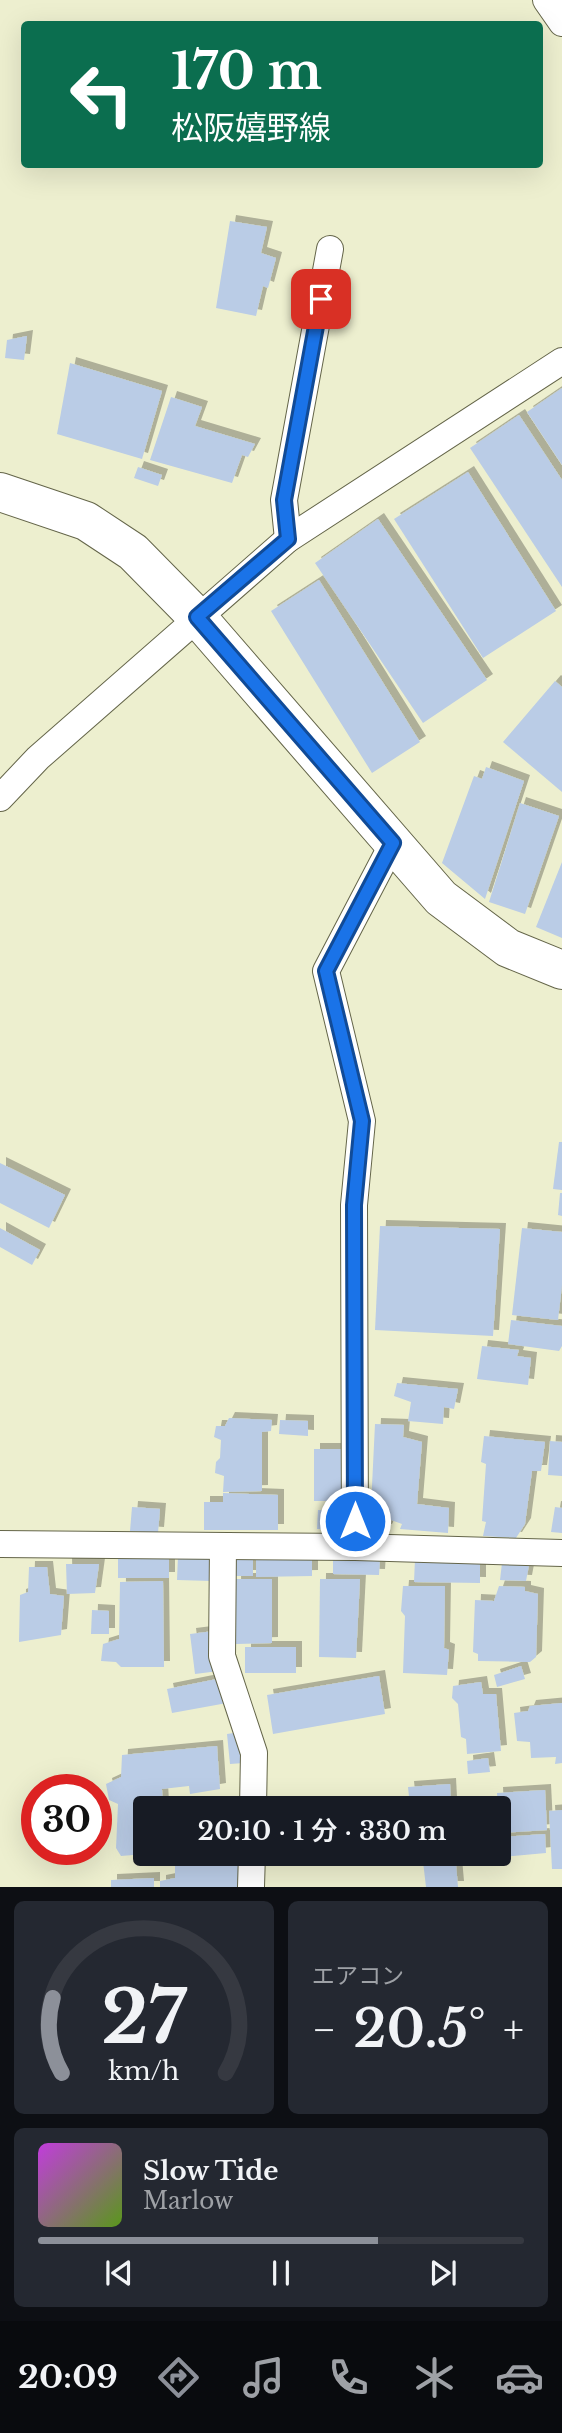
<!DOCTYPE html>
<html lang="ja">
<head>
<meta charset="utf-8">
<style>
	:root { --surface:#171b24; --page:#242831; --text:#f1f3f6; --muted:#9ea1a6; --line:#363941; --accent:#8c9099 }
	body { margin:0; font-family:"Libre Baskerville","Noto Sans JP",serif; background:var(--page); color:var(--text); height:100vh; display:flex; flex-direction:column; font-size:26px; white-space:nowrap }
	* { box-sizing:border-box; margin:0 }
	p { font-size:23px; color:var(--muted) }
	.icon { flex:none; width:38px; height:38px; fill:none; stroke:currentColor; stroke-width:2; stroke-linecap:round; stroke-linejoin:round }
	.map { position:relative; height:1887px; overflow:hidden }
	.sheet { display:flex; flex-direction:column; gap:14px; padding:14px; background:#0d0f14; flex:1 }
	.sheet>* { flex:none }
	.banner { position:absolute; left:21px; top:21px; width:522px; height:147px; border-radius:7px; box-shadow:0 7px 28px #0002; background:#0b6e4f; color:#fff; overflow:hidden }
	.speed { position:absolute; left:21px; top:1774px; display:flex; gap:14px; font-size:35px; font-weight:700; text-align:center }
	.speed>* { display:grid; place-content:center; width:91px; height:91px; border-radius:50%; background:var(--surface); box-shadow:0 7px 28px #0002; line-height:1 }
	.speed .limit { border:10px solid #d22; background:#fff; color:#111 }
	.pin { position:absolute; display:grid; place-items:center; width:60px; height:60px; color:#fff; margin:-30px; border-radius:14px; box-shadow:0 4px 10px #0006 }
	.me { position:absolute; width:77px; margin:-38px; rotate:0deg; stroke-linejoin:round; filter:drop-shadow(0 0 5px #0008) }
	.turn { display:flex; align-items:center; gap:24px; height:147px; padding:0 35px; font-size:32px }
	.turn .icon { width:91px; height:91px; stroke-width:2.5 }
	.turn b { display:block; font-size:49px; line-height:60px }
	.big { font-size:52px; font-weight:600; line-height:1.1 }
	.sheet .card { flex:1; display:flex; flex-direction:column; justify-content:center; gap:10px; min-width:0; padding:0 24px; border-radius:10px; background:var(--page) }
	.sheet .dial { align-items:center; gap:0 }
	.dial svg { height:182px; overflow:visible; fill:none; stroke:var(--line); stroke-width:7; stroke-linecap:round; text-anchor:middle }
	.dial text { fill:var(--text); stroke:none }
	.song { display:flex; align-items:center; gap:21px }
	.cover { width:84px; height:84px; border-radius:10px; background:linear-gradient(135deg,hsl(290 70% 55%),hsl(90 70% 35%)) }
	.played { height:7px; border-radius:4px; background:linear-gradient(90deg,var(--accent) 70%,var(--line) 70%) }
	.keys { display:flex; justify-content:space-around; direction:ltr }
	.heat { display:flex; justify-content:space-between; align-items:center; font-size:38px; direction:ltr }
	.sheet .tiles { flex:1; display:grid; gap:14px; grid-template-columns:1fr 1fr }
	.card:last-child { grid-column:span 2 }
	.trip { position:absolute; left:133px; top:1796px; width:378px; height:70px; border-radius:7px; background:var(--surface); box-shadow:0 7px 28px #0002; font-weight:600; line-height:70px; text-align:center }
	.dock { display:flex; height:112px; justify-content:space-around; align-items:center; background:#090b0e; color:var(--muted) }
	.dock .icon { width:49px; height:49px }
	.dock .current { color:var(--accent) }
	.dock b { font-size:32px; color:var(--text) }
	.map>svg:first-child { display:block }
	.building { fill:#bacce6; filter:url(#shadow) }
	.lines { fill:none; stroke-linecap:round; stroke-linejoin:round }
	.street-casing { stroke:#646549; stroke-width:28 }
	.secondary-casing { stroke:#646549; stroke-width:40 }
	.street { stroke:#fff; stroke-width:26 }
	.secondary { stroke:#fff; stroke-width:38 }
	.route-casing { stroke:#114b97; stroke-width:18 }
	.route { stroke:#1a73e8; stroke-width:12 }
</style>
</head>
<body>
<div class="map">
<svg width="562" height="1887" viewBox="0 0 562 1887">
	<defs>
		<filter id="shadow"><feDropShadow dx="6" dy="-6" stdDeviation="0" flood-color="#0004"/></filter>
	</defs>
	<rect width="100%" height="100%" fill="#edefcf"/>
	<g class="building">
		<polygon points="230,221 267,227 261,253 276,258 268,288 263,286 256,316 216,308"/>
		<polygon points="27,336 24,360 5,358 7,340"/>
		<polygon points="70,363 162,391 142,459 57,434"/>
		<polygon points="562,388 562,465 527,412"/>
		<polygon points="171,397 202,407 195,426 255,444 248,457 242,455 232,483 150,460"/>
		<polygon points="519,415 562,480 562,587 470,448"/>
		<polygon points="138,467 162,475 158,486 134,478"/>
		<polygon points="468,472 556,611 483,658 394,519"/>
		<polygon points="378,519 487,680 423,723 315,563"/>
		<polygon points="319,580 420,742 372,773 271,611"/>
		<polygon points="555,681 562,687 562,792 503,742"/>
		<polygon points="486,767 524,781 485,899 442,863 474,776 482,779"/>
		<polygon points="520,803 559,816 525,914 489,902"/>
		<polygon points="562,862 562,938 536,927"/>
		<polygon points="559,1142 562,1142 562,1190 553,1189"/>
		<polygon points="0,1163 65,1195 49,1228 0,1203"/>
		<polygon points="560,1193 562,1193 562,1216 558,1215"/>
		<polygon points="380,1226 500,1229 493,1336 375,1330"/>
		<polygon points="0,1228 40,1250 32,1265 0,1247"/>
		<polygon points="522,1228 562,1232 562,1285 558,1320 512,1315"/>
		<polygon points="511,1320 562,1326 562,1346 559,1351 508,1344"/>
		<polygon points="482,1346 519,1350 517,1356 531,1358 528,1385 477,1379"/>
		<polygon points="397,1383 458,1389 454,1409 444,1407 443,1424 408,1421 411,1402 394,1396"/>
		<polygon points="229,1418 272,1420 271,1431 262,1432 262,1491 223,1492 224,1476 215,1473 216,1462 220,1458 221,1440 214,1437 216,1426 225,1426"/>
		<polygon points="280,1420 308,1421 308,1436 279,1434"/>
		<polygon points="375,1424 404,1425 403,1437 422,1442 417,1504 449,1508 448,1533 400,1529 402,1524 391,1520 386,1530 370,1527"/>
		<polygon points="484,1436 545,1442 541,1471 532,1471 525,1524 516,1538 483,1536 486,1522 482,1521 486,1464 481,1462"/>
		<polygon points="550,1441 562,1442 562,1476 548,1475"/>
		<polygon points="314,1449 346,1449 348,1494 336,1493 334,1501 314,1501"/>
		<polygon points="223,1493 278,1495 278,1530 204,1530 204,1502 223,1502"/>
		<polygon points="132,1507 160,1509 158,1533 130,1531"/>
		<polygon points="555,1507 562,1508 562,1533 551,1532"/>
		<polygon points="318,1510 333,1511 332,1529 317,1529"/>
		<polygon points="312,1555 312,1576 256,1577 256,1556"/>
		<polygon points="178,1556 212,1558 212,1581 177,1580"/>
		<polygon points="333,1556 380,1558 379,1575 333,1574"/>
		<rect x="118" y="1558" width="51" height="20"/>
		<rect x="234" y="1559" width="19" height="17"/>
		<polygon points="415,1559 480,1560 480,1583 414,1582"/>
		<polygon points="502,1563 529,1565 526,1581 500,1580"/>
		<polygon points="66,1564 99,1564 95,1593 67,1594"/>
		<polygon points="29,1567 47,1567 50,1594 64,1596 61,1635 19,1642 20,1595 28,1592"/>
		<polygon points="235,1579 272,1579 272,1643 236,1644"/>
		<polygon points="320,1579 360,1579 356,1658 319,1657"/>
		<polygon points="163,1581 164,1667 121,1667 116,1662 101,1661 103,1644 119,1639 120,1582"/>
		<polygon points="403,1586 445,1586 444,1648 449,1650 447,1675 403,1673 405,1616 401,1611"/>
		<polygon points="499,1586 525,1587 525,1591 538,1594 536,1657 530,1662 478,1661 478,1654 473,1652 475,1600 494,1601"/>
		<polygon points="92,1610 109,1611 109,1634 91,1634"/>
		<polygon points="214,1631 219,1671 195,1674 190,1634"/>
		<rect x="245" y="1647" width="51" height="26"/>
		<polygon points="521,1666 525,1679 497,1687 494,1675"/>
		<polygon points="379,1676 385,1714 273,1734 267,1695"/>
		<polygon points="222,1678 227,1703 172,1713 167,1689"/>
		<polygon points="481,1682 483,1694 496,1694 501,1751 467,1754 466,1739 461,1737 458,1704 452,1698 453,1686"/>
		<polygon points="562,1703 562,1763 555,1764 556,1757 531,1758 530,1742 517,1741 514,1713 528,1711 530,1706"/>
		<polygon points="241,1732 244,1763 230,1764 227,1734"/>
		<polygon points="217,1746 220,1789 190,1794 189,1786 162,1789 163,1808 145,1808 145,1854 121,1856 116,1848 118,1804 109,1800 106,1784 121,1777 122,1755"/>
		<polygon points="488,1758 490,1772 468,1774 467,1761"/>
		<polygon points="450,1784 451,1803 410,1806 408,1787"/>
		<polygon points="545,1790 547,1830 499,1833 497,1793"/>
		<rect x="211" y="1803" width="27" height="5"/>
		<polygon points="562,1810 562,1869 552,1869 549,1811"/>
		<polygon points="545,1834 546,1853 502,1857 501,1837"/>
		<polygon points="175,1853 238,1853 241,1887 160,1887 160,1881 175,1878"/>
		<polygon points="422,1853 455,1853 458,1887 426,1887"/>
		<polygon points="154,1878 154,1887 111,1887 111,1880"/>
	</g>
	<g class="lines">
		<defs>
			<g id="street">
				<polyline points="546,0 562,23"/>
				<polyline points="288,539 284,500 330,249"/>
				<polyline points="0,798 38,758 288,539 562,361"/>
				<polyline points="0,1544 355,1547 562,1553"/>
				<polyline points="223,1546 222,1656 254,1753 253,1808"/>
				<polyline points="355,1547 354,1205 362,1121 326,971 393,843"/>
				<polyline points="251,1887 252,1853"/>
			</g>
			<polyline id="secondary" points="0,492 86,521 133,552 197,617 441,898 508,948 562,970"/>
		</defs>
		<use href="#street" class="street-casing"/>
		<use href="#secondary" class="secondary-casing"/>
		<use href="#street" class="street"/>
		<use href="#secondary" class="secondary"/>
	</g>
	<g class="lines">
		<defs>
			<polyline id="route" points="321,299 284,500 288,539 197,617 393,843 326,971 362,1121 354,1205 355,1521"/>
		</defs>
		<use href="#route" class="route-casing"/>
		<use href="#route" class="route"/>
	</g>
</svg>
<div class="speed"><div class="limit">30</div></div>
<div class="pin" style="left:321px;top:299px;background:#d93025"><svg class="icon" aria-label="arrive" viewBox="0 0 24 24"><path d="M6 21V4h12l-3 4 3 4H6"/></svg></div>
<svg class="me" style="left:355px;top:1521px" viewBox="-20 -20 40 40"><circle r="17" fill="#1a73e8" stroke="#fff" stroke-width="3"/><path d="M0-11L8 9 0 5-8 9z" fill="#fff"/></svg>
<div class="trip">20:10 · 1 分 · 330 m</div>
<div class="banner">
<div class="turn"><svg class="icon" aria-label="left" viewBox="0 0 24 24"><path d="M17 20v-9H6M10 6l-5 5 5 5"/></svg><div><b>170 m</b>松阪嬉野線</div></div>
</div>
</div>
<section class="sheet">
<div class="tiles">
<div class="card dial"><svg viewBox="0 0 100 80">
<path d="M14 69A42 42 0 1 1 86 69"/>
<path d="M14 69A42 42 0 0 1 10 36" stroke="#8c9099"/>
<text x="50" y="56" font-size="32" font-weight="700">27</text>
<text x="50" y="72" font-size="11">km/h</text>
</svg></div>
<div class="card"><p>エアコン</p>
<div class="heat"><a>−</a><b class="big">20.5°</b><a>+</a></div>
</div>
<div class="card">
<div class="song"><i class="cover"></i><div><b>Slow Tide</b><p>Marlow</p></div></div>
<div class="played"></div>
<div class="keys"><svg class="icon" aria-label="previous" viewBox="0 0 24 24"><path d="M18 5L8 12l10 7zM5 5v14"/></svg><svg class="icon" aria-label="pause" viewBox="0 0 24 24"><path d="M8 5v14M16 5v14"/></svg><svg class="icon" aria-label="next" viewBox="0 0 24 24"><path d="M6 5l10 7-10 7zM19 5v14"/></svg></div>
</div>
</div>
</section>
<nav class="dock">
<b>20:09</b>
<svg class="icon current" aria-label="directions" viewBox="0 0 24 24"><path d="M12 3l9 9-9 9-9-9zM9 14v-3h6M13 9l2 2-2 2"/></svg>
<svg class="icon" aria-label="music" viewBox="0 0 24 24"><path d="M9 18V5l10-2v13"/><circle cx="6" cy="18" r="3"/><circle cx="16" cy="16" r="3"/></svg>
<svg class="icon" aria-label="phone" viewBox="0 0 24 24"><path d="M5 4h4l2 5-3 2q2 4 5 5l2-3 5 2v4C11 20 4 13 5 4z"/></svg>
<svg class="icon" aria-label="climate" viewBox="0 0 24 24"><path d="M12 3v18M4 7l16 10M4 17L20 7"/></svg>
<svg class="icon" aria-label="car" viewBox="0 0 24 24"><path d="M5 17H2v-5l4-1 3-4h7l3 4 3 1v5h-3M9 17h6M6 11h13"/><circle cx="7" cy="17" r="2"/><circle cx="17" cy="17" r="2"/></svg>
</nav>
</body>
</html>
